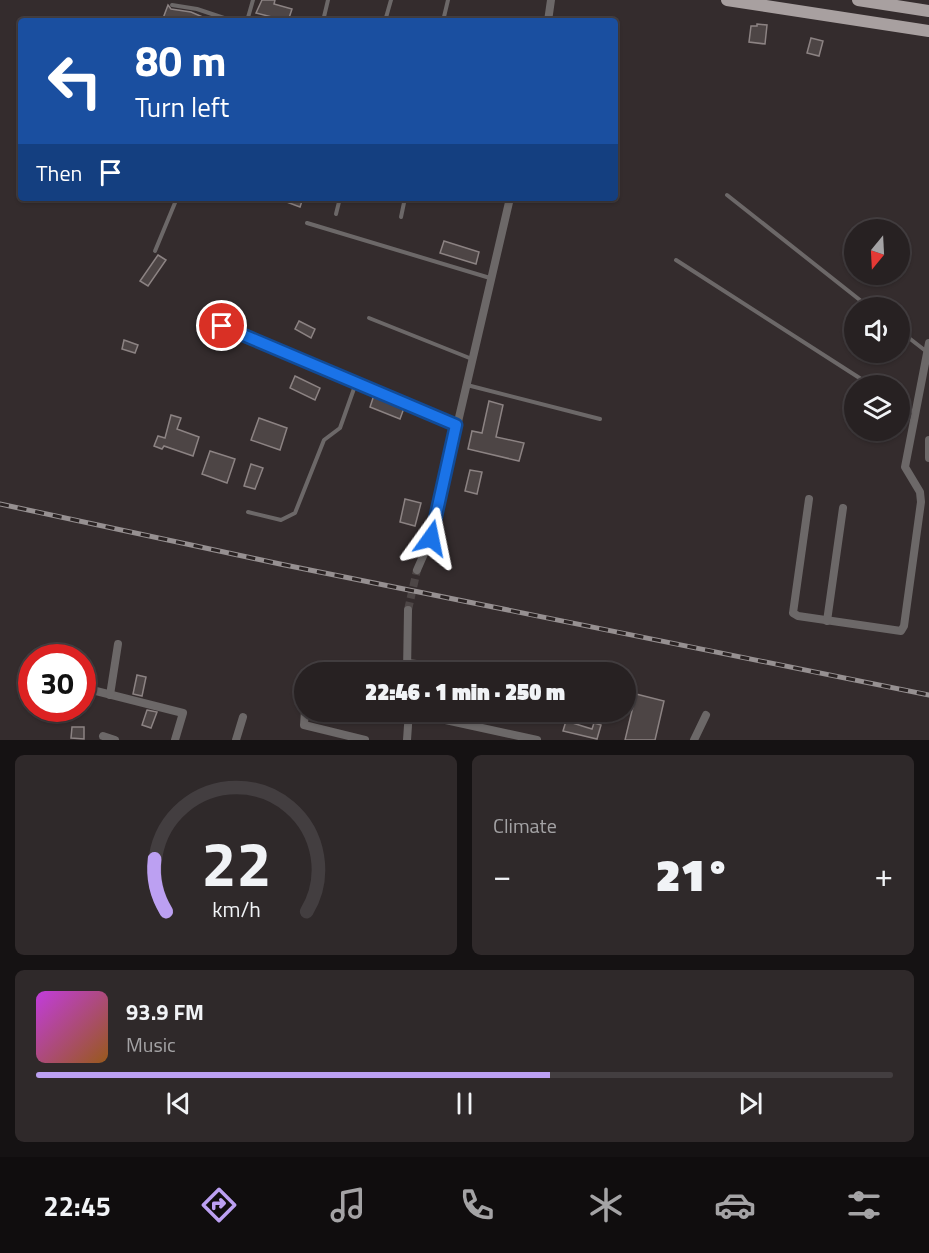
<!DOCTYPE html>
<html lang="en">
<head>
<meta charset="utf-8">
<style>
	:root { --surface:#272122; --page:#2f292a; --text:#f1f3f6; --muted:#a4a3a5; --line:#433e40; --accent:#bca0f2 }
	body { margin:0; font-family:"Titillium Web",sans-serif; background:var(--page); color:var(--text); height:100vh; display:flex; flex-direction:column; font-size:22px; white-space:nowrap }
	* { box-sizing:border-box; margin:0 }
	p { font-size:20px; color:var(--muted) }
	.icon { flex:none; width:33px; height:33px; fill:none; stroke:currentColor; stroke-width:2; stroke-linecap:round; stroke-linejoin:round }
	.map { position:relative; height:740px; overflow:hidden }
	.side { display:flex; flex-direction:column; gap:15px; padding:15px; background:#151213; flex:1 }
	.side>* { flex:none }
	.banner { position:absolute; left:18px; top:18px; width:600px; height:183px; border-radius:6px; box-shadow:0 2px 4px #0004,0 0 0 2px var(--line); background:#1a4fa0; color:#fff; overflow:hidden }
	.needle { width:39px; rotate:198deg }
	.buttons { position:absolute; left:844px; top:219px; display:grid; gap:12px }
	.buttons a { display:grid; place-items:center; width:66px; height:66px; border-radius:50%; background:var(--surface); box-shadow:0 2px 4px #0004,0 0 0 2px var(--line); font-size:30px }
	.speed { position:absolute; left:18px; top:644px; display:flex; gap:12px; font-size:30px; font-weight:700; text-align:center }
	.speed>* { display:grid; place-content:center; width:78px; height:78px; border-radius:50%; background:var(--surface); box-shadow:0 2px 4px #0004,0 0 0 2px var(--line); line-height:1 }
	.speed .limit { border:9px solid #d22; background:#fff; color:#111 }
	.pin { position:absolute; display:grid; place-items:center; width:51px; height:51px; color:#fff; margin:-26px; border:3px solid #fff; border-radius:50%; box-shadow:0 2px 6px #0007 }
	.me { position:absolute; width:66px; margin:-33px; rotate:12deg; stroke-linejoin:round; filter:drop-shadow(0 0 4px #0008) }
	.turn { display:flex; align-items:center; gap:21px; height:126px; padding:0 18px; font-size:27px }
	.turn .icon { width:78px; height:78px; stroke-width:2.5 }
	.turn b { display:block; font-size:42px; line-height:51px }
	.then { display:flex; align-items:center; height:57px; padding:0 18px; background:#0003; gap:12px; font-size:22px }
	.big { font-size:45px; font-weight:800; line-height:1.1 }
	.side .tile { flex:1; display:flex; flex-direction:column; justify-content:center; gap:9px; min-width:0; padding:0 21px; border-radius:9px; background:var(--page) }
	.side .dial { align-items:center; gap:0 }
	.dial svg { height:156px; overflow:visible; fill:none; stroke:var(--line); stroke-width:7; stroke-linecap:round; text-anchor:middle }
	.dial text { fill:var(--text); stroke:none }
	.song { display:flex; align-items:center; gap:18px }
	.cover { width:72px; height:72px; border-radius:9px; background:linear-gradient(135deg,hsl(290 70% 55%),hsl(30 70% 35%)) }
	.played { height:6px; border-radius:3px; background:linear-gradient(90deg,var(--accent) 60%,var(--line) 60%) }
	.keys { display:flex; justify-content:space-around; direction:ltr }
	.heat { display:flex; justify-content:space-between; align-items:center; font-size:33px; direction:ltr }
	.side .tiles { flex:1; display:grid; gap:15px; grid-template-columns:1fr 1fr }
	.tile:last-child { grid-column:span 2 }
	.trip { position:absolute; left:294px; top:662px; width:342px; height:60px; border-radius:30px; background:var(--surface); box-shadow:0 2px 4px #0004,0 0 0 2px var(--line); font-weight:800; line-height:60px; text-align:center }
	.tabs { display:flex; height:96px; justify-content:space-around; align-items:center; background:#100d0e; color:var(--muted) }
	.tabs .icon { width:42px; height:42px }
	.tabs .current { color:var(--accent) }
	.tabs b { font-size:27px; color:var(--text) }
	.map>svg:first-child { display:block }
	.building { fill:#4d4545; stroke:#8c8383; stroke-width:1.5 }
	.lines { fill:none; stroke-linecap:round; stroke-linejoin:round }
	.street-tunnel { stroke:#4d4646; stroke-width:8; stroke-dasharray:8 4; stroke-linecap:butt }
	.lane { stroke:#6c6868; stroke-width:4 }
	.street { stroke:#6c6868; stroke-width:8 }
	.primary { stroke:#a8a0a0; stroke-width:12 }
	.rail-casing { stroke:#969091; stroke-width:5 }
	.rail { stroke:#2a2323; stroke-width:3; stroke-dasharray:9; stroke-linecap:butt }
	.route-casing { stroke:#114b97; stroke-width:15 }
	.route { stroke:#1a73e8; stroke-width:10 }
</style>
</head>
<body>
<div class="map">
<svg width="929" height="740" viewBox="0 0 929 740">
	<rect width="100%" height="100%" fill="#342c2d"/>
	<g class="building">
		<polygon points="262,0 275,0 274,4 292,9 288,21 271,21 272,17 256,13"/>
		<polygon points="168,5 171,9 191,12 212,21 162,21"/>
		<polygon points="757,24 767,25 765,44 749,42 751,26 757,26"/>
		<polygon points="811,38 823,41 819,56 807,53"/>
		<polygon points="276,198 303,198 300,207"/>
		<polygon points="444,241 479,252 476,264 440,253"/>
		<polygon points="158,255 166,260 148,286 140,281"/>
		<polygon points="299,321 315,329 311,338 295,329"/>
		<polygon points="124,340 138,345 135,353 122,349"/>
		<polygon points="295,376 320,388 315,400 290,388"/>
		<polygon points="374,395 404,408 400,419 370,407"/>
		<polygon points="489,401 503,405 496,437 524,443 519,461 468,449 472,431 482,433"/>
		<polygon points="171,415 181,418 177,429 199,437 193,456 164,446 162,449 154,446 158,436 165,438"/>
		<polygon points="259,418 287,428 280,450 251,440"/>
		<polygon points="210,451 235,459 227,483 202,474"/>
		<polygon points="251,464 263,468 255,489 244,486"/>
		<polygon points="470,470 482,472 477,494 465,491"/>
		<polygon points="405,499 421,503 415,526 400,522"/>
		<polygon points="137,675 146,677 142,696 133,694"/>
		<polygon points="636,694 664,701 655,740 625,740"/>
		<polygon points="147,710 157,712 151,728 142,725"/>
		<polygon points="566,721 592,729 594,723 601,725 597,739 563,731"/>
		<polygon points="72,727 84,727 84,739 71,738"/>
	</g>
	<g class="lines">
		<polyline class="street-tunnel" points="408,610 417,570"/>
		<g class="lane">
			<polyline points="172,5 197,9 233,21"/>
			<polyline points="247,21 253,0"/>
			<polyline points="323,21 328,0"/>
			<polyline points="385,21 391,0"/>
			<polyline points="443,21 448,0"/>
			<polyline points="727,195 870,308"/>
			<polyline points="336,214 340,198"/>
			<polyline points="401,217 405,198"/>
			<polyline points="307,223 490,278"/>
			<polyline points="155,251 177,198"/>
			<polyline points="676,260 872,386"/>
			<polyline points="369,318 472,359"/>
			<polyline points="222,326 456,425"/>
			<polyline points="900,331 927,352"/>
			<polyline points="467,385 600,419"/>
			<polyline points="900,403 915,413"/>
			<polyline points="248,512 281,520 295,513 324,440 340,428 356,383"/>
		</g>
		<g class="street">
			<polyline points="548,21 551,0"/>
			<polyline points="929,440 929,458"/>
			<polyline points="809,499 793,613 798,616 901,631 904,626 921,502 920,492 905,467 929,343"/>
			<polyline points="417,570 431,538 510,198"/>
			<polyline points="827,621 843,508"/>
			<polyline points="407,663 493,672"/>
			<polyline points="407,672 408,610"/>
			<polyline points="96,691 183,713 175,740"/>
			<polyline points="110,695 118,644"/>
			<polyline points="305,711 304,725 365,740"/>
			<polyline points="409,712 537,740"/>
			<polyline points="103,736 115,740"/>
			<polyline points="236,740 243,717"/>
			<polyline points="407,740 409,711"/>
			<polyline points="694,740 706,715"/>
		</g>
		<g class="primary">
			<polyline points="727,0 929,31"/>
			<polyline points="858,0 929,11"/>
		</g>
		<defs>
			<polyline id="rail" points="0,504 280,564 929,695"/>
		</defs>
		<use href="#rail" class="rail-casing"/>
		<use href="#rail" class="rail"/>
	</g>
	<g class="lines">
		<defs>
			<polyline id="route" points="222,326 456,425 431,538"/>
		</defs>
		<use href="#route" class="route-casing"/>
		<use href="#route" class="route"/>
	</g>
</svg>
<div class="buttons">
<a><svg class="needle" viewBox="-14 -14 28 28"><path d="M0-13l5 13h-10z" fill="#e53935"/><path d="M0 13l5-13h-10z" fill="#a4a3a5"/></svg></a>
<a><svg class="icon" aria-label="sound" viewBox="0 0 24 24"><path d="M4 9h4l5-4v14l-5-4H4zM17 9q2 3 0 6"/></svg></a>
<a><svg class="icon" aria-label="layers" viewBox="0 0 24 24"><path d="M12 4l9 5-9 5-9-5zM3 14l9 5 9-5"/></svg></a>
</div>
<div class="speed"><div class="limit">30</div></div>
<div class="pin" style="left:222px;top:326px;background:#d93025"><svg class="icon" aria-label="arrive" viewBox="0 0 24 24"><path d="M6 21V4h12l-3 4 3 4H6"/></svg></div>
<svg class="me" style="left:431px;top:538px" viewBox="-20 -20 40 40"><path d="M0-17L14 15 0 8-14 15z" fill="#1a73e8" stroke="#fff" stroke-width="4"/></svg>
<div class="trip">22:46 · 1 min · 250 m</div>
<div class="banner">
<div class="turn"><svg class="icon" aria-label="left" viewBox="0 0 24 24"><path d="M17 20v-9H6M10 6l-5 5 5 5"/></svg><div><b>80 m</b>Turn left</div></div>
<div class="then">Then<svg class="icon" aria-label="arrive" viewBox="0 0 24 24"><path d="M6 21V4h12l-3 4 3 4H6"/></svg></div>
</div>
</div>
<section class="side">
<div class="tiles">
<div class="tile dial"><svg viewBox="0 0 100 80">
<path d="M14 69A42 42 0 1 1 86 69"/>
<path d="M14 69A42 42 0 0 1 8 42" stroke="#bca0f2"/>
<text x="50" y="56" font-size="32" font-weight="700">22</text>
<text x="50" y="72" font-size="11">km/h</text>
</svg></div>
<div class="tile"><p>Climate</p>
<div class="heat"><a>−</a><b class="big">21°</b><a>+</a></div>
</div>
<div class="tile">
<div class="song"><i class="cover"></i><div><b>93.9 FM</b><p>Music</p></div></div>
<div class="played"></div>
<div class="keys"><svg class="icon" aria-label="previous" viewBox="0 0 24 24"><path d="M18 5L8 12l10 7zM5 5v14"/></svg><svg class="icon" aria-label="pause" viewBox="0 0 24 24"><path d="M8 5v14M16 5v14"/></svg><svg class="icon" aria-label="next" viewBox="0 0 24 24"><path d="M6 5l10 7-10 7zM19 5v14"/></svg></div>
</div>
</div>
</section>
<nav class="tabs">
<b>22:45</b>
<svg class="icon current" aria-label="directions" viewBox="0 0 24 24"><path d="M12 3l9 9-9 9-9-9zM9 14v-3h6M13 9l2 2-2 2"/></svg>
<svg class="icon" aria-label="music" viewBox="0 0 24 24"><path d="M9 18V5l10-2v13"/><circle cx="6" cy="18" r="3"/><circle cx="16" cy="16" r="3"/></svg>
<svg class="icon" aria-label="phone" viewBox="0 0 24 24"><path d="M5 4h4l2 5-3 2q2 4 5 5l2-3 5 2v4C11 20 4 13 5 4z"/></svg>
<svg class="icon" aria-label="climate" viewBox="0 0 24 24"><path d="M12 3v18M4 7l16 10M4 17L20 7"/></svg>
<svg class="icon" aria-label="car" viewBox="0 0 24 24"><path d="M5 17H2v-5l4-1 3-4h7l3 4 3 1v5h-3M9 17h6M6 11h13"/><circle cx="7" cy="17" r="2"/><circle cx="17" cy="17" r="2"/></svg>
<svg class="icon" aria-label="filters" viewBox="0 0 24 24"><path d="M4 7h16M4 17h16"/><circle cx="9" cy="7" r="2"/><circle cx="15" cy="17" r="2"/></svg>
</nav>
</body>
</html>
